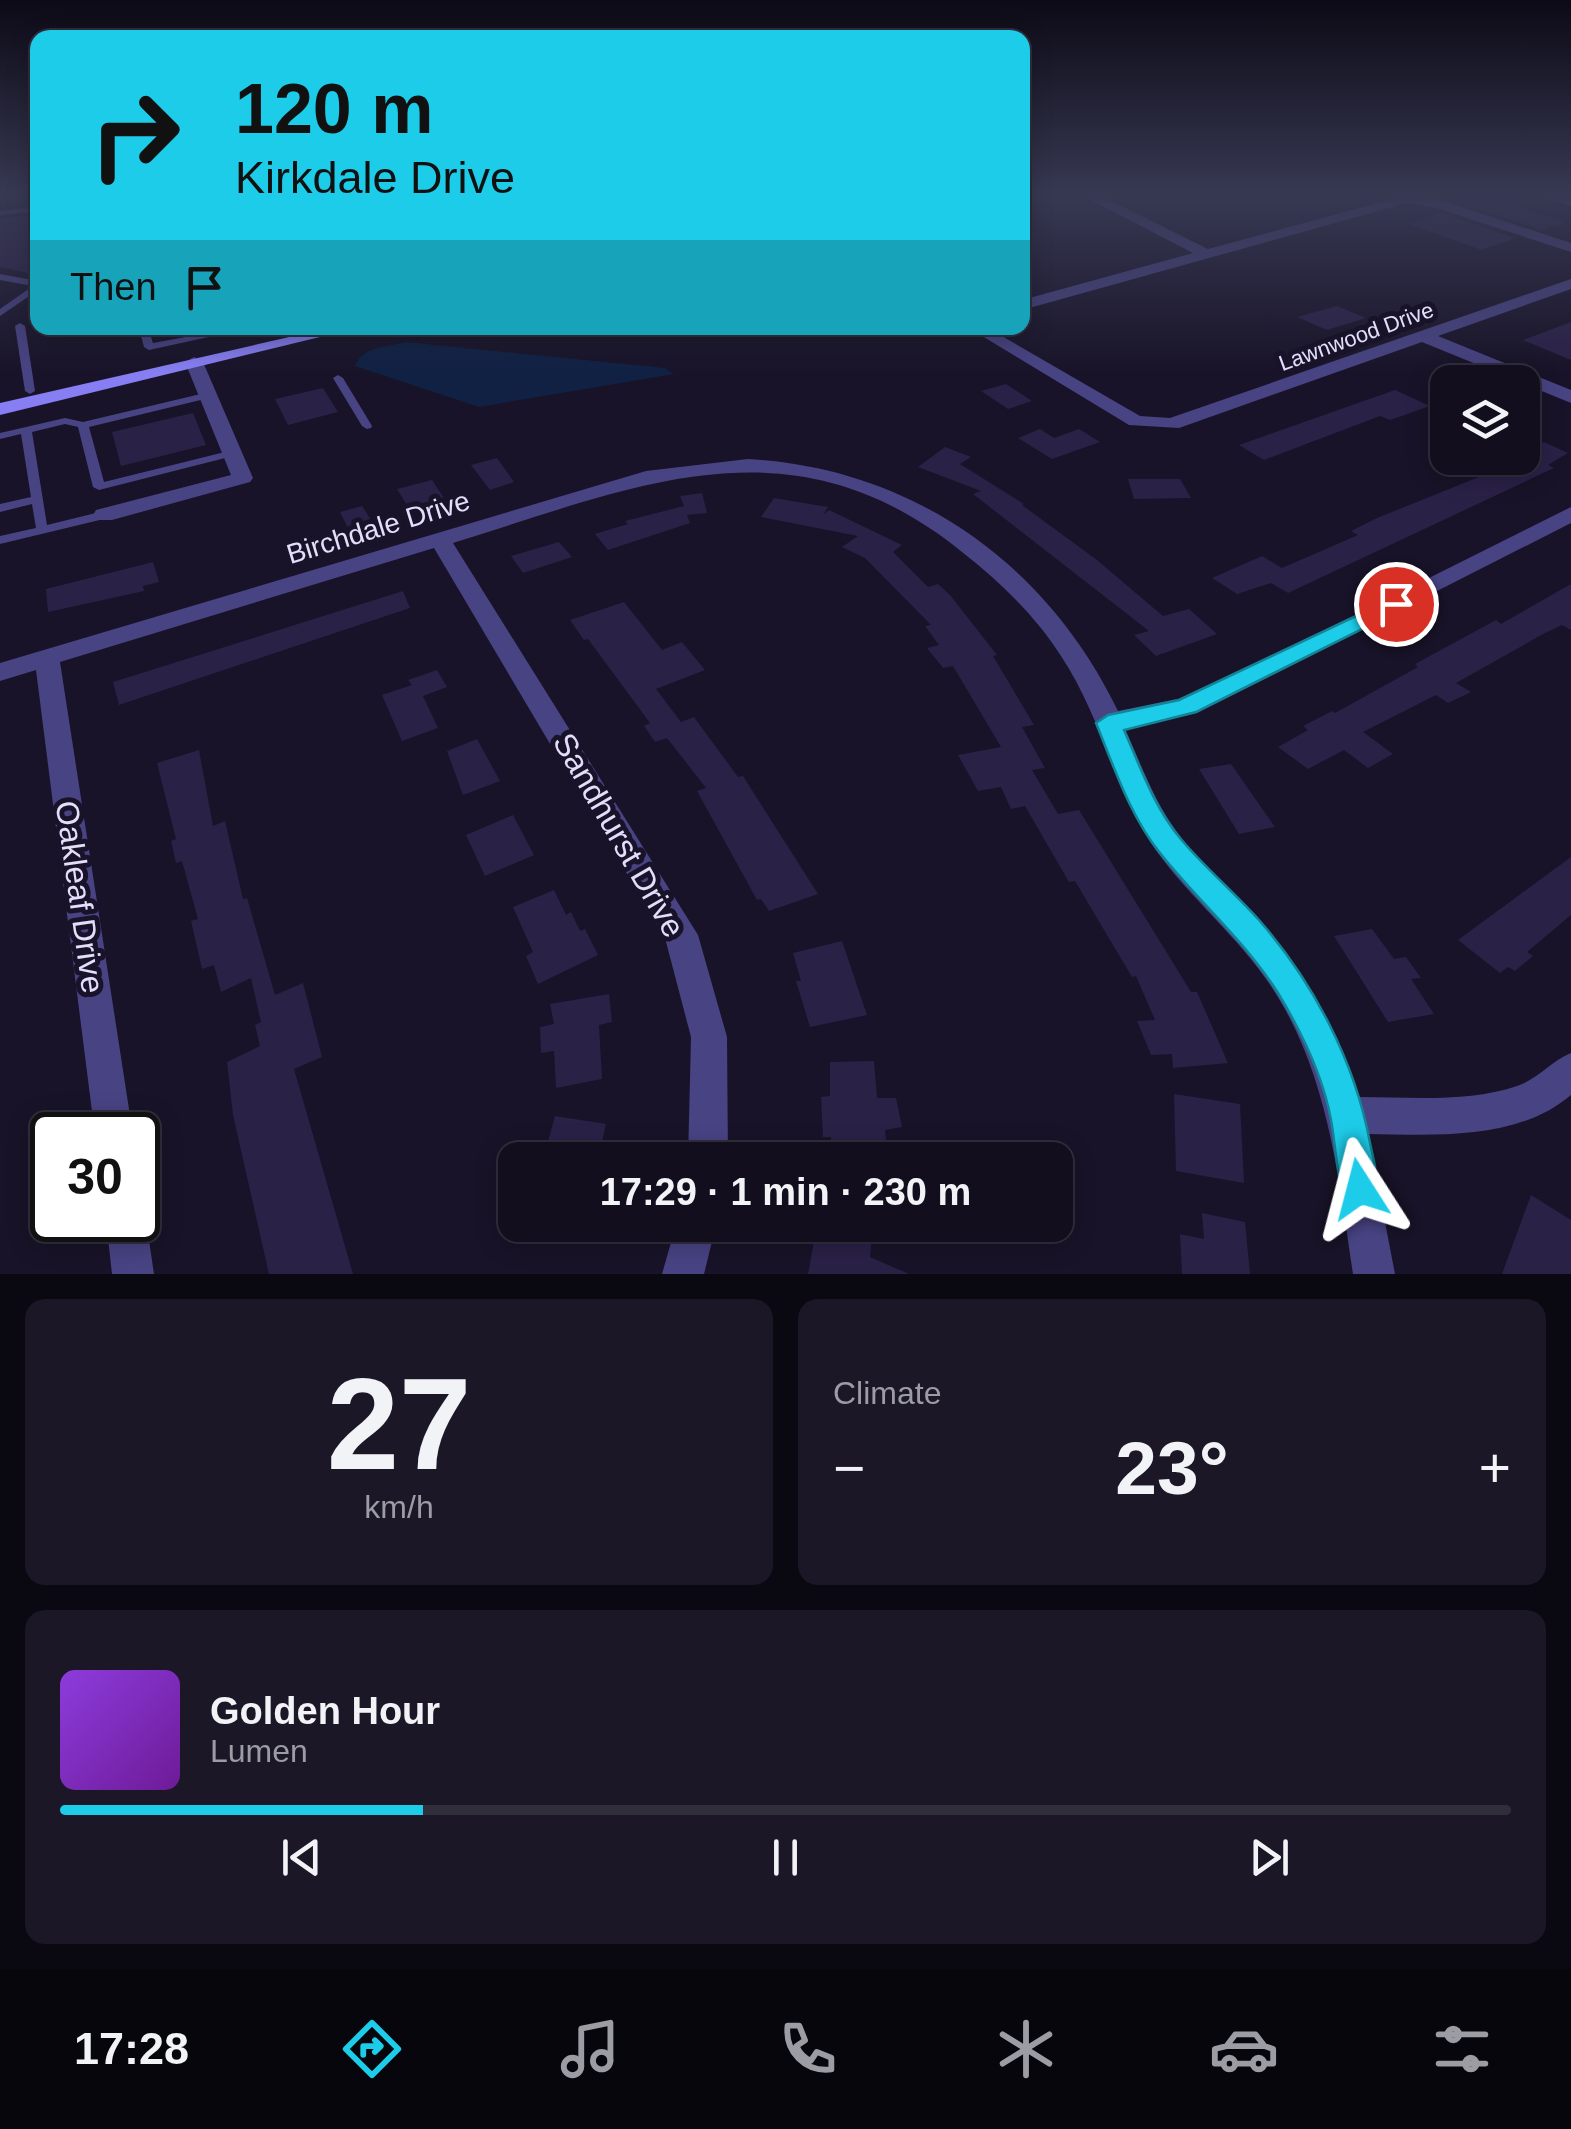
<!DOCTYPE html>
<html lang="en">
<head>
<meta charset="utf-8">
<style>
	:root { --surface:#120e1e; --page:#1b1727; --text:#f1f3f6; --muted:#9c9ca4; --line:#312e3c; --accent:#1dcce9 }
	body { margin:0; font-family:Arial,sans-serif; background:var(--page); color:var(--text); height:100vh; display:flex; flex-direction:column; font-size:38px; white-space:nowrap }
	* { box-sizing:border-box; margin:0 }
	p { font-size:32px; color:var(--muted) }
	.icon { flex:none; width:55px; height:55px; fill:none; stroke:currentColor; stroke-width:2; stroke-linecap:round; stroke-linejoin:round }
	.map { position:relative; height:1274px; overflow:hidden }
	.panel { display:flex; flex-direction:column; gap:25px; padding:25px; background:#0a0810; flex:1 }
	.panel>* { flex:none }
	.top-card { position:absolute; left:30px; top:30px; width:1000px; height:305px; border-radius:20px; box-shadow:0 5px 25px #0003,0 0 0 2px var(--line); background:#1dcce9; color:#111; overflow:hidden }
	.buttons { position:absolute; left:1430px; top:365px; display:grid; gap:20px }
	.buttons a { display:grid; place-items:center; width:110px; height:110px; border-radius:20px; background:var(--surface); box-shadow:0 5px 25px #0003,0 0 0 2px var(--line); font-size:50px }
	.speed { position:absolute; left:30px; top:1112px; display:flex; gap:20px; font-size:50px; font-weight:700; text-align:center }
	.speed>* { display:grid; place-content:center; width:130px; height:130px; border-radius:50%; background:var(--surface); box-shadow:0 5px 25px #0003,0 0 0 2px var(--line); line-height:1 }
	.speed .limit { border:5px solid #111; border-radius:15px; background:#fff; color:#111 }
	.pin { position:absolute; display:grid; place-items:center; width:85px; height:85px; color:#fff; margin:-42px; border:5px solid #fff; border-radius:50%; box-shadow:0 2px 10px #0007 }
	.me { position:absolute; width:110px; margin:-55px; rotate:351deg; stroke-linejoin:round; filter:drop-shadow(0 0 8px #0008) }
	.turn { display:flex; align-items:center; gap:35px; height:210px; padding:0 40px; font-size:45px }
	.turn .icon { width:130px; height:130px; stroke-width:2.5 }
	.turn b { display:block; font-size:70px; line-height:85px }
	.then { display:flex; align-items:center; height:95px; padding:0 40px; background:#0003; gap:20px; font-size:38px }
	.big { font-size:75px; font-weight:800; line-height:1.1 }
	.panel .card { flex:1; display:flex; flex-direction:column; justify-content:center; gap:15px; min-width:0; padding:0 35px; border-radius:20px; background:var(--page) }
	.panel .dial { align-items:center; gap:0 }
	.dial b { font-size:130px; line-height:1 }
	.song { display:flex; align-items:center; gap:30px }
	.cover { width:120px; height:120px; border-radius:15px; background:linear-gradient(135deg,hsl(270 70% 55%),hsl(280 70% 35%)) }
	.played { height:10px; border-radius:5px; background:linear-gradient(90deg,var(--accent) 25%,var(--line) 25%) }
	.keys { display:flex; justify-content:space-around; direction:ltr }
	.heat { display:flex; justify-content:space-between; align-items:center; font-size:55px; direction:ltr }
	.panel .tiles { flex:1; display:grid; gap:25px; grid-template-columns:1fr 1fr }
	.card:last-child { grid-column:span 2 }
	.trip { position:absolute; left:498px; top:1142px; width:575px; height:100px; border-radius:20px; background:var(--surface); box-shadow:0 5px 25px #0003,0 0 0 2px var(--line); font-weight:800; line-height:100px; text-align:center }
	.menu { display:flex; height:160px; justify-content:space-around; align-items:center; background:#07060c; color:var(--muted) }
	.menu .icon { width:70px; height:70px }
	.menu .current { color:var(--accent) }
	.menu b { font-size:45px; color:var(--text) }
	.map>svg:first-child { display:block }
	.water { fill:#102144 }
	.building { fill:#2a2147 }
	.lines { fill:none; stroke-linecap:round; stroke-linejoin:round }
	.lane { fill:#484383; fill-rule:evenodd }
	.street { fill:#484383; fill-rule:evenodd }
	.secondary { fill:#867ef2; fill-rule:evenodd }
	.route { fill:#1dcce9; stroke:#138597; stroke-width:2.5 }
	.labels { text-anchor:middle; stroke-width:10; stroke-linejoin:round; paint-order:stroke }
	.far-street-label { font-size:22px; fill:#e2defc; stroke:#181328 }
	.street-label { font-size:28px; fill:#e2defc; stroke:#181328 }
	.near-street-label { font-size:32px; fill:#e2defc; stroke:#181328 }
</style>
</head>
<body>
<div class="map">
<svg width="1571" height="1274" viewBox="0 0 1571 1274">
	<rect width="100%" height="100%" fill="#181328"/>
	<path class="water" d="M406 342 665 368 674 374 479 407 355 366C364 346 383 348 406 342Z"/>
	<g class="building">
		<polygon points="1488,197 1566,222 1542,230 1466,205"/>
		<polygon points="1440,213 1516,238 1481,250 1409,224"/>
		<polygon points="38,215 38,275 0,267 0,219"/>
		<polygon points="1337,306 1366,318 1327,330 1297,317"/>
		<polygon points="1571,322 1571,360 1523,340"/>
		<polygon points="1006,384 1032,401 1008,409 981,391"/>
		<polygon points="323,388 338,412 288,425 275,399"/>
		<polygon points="1395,390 1430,406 1390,420 1380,416 1264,460 1239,445"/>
		<polygon points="193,413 206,445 121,466 112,432"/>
		<polygon points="1040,429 1054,438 1079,429 1100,442 1052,459 1018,438"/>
		<polygon points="1544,442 1568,453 1548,465 1554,468 1288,593 1271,583 1237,594 1212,578 1262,556 1282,568 1358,535 1351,531 1377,518 1516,462 1508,458 1522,458 1522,452"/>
		<polygon points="945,447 971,457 960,464 1024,504 1022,505 1097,560 1163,616 1189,609 1217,634 1156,656 1134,635 1149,631 973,494 981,491 918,467"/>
		<polygon points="497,458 514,482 490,490 471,465"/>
		<polygon points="1128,479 1180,479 1191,498 1134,499"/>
		<polygon points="432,480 444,498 408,507 397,489"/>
		<polygon points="702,493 707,513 687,515 690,523 608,550 595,534 628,524 625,521 684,506 680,496"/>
		<polygon points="774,498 828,507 823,515 829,510 902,545 893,552 928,587 938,584 950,595 997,655 993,656 1034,725 1022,727 1045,768 1032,770 1058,814 1079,810 1191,992 1197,992 1228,1063 1173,1068 1172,1054 1151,1055 1137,1021 1155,1020 1136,976 1132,977 1075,881 1069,882 1025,806 1011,809 1001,787 978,791 958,755 1001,747 953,666 943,668 927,648 939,645 925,626 931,625 865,558 842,547 858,536 761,517"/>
		<polygon points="362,506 373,523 349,530 340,512"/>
		<polygon points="559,542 572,557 523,573 511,556"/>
		<polygon points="153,562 159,582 143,586 144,591 48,612 46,589"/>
		<polygon points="1571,584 1571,630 1562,625 1545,633 1456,683 1471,692 1448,703 1436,695 1363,732 1393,754 1368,768 1344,750 1308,769 1278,747 1308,730 1303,726 1332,711 1335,713 1418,667 1415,664 1496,620 1501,624"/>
		<polygon points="403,591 410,608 119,705 113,682"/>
		<polygon points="624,602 662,650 682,642 705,670 656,689 681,722 694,717 738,777 743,776 818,894 769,911 761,899 757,900 697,791 706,788 667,738 655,742 644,726 650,723 588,639 584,640 570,620"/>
		<polygon points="437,670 447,687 423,696 438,728 402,741 382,695 412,685 408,680"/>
		<polygon points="477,739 500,781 463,795 447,751"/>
		<polygon points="199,750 213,826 225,821 243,899 247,898 275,995 303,983 322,1057 294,1069 353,1274 269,1274 233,1115 227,1062 260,1046 255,1025 261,1022 251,978 221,992 214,965 202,969 191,921 198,919 182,861 176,863 171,841 176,839 157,763"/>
		<polygon points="1231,764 1275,827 1239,834 1199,769"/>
		<polygon points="513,815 534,855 485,876 466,835"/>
		<polygon points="1571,857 1571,915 1527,952 1533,956 1515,971 1508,967 1500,973 1458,940"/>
		<polygon points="554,890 566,915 571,912 580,931 585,929 598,955 538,984 526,956 533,952 513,907"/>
		<polygon points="1372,929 1394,959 1406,957 1421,978 1411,979 1434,1014 1388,1022 1334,936"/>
		<polygon points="842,941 867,1015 810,1027 796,981 801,981 793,953"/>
		<polygon points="609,994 612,1022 599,1025 602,1079 556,1088 554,1051 541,1053 540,1027 554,1024 550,1004"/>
		<polygon points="874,1061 877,1098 896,1098 902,1127 885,1130 888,1160 832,1160 831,1137 823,1137 821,1097 830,1096 830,1062"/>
		<polygon points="1174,1094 1240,1104 1244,1183 1176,1171"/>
		<polygon points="555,1116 606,1124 598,1160 543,1160"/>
		<polygon points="1531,1195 1571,1220 1571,1274 1502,1274"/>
		<polygon points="1202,1213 1245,1222 1250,1274 1182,1274 1180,1234 1204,1239"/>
		<polygon points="817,1225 873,1225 870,1257 909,1274 808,1274"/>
	</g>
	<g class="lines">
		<g class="lane">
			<polygon points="38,207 38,211 0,215 0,211"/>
			<polygon points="0,274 38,281 38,290 0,316 0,309 33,286 0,280"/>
			<polygon points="20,323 25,326 35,391 30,394 25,391 15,326"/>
			<polygon points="139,328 148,328 153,343 234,328 250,328 149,350 144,347"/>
			<polygon points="338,375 343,378 372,426 371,428 367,429 362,426 333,378"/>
			<polygon points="209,392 214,395 213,397 89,427 104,482 233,450 237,451 237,455 99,490 93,487 78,427 65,424 32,432 47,525 104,511 110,515 108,518 0,544 0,536 36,528 32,504 0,512 0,504 31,497 21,434 0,439 0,433 65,418 83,422"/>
		</g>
		<g class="street">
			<polygon points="1081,195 1099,195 1208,249 1407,195 1440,200 1571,243 1571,252 1433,207 1407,203 1022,310 1022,300 1193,253"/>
			<polygon points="1541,195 1571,198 1571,206 1543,198"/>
			<polygon points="1571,279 1571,289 1438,336 1571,390 1571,403 1422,342 1179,428 1129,425 969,328 988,328 1140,416 1170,418"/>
			<polygon points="194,357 203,362 253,478 250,482 112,520 96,520 93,515 96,510 231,475 185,362"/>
			<path d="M748 459C912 468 1047 563 1118 711L1182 698 1247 669 1571 507V523L1197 713 1125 729C1141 764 1154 801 1177 832 1198 862 1227 884 1251 911 1300 964 1336 1028 1358 1097 1410 1097 1467 1103 1517 1086 1538 1079 1551 1061 1571 1053V1095C1517 1141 1435 1135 1368 1134L1395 1274H1353C1338 1173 1327 1065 1266 979 1231 929 1182 891 1149 840 1113 781 1099 713 1061 656 1035 615 1000 582 962 552 792 414 638 486 453 543L698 935 727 1037 728 1160H688L691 1037 665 938 434 548 60 662 133 1135H95L36 670 0 681V663L646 471Z"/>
			<polygon points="138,1204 146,1220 154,1274 112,1274 106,1220 138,1220"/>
			<polygon points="676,1225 716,1225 704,1274 662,1274"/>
		</g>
		<polygon class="secondary" points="329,328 357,328 0,415 0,403"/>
	</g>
	<linearGradient id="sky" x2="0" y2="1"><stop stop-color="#0d0a16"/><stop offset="0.52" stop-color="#373953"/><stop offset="1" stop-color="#373953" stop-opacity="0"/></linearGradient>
	<rect width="1571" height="373" fill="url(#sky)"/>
	<path class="route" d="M1396 597 1407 604 1404 608 1196 712 1124 730C1140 766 1154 807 1180 838 1204 867 1234 892 1259 920 1313 982 1355 1061 1370 1143 1374 1163 1381 1183 1373 1202L1360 1207 1347 1202C1336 1176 1336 1147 1331 1120 1323 1076 1301 1031 1278 993 1245 941 1198 901 1160 853 1130 816 1114 767 1096 723L1108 715 1179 700Z"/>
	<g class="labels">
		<g class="far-street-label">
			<text transform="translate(1356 336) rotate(-20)" y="8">Lawnwood Drive</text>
		</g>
		<g class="street-label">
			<text transform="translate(378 527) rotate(-17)" y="10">Birchdale Drive</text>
		</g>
		<g class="near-street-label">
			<text transform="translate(619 835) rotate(60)" y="11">Sandhurst Drive</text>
			<text transform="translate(80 897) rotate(82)" y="11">Oakleaf Drive</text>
		</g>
	</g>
</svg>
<div class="buttons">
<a><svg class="icon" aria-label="layers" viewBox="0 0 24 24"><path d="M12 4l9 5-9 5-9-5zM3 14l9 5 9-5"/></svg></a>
</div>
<div class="speed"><div class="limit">30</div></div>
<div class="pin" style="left:1396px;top:604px;background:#d93025"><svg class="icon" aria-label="arrive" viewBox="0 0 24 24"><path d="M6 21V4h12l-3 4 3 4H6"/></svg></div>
<svg class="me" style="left:1360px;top:1189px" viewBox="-20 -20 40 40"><path d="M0-17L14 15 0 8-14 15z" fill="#1dcce9" stroke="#fff" stroke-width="4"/></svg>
<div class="trip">17:29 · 1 min · 230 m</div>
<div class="top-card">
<div class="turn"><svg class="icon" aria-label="right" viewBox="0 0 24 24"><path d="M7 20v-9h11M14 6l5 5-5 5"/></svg><div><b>120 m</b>Kirkdale Drive</div></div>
<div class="then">Then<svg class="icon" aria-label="arrive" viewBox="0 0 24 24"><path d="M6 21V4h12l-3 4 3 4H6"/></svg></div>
</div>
</div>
<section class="panel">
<div class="tiles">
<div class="card dial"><b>27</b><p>km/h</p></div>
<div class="card"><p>Climate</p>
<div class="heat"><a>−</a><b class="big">23°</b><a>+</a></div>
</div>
<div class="card">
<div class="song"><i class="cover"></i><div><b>Golden Hour</b><p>Lumen</p></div></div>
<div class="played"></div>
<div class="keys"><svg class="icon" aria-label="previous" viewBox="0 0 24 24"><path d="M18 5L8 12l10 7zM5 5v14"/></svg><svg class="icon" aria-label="pause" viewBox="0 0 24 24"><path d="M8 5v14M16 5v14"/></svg><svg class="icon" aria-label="next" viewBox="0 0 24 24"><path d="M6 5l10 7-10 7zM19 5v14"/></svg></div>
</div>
</div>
</section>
<nav class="menu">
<b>17:28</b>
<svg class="icon current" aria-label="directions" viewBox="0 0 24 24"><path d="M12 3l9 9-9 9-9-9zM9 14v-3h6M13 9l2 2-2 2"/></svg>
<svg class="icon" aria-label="music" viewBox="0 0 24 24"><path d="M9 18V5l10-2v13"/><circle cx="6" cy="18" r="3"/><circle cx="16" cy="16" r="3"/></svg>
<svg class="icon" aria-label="phone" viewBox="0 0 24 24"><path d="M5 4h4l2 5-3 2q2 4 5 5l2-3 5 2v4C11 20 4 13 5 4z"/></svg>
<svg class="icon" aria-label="climate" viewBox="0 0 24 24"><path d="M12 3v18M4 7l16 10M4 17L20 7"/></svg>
<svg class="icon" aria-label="car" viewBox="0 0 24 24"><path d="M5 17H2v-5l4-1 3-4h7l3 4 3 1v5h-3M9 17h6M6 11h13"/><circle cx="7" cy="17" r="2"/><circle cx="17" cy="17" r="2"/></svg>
<svg class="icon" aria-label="filters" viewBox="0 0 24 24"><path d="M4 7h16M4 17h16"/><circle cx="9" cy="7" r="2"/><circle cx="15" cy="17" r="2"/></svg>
</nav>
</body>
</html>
